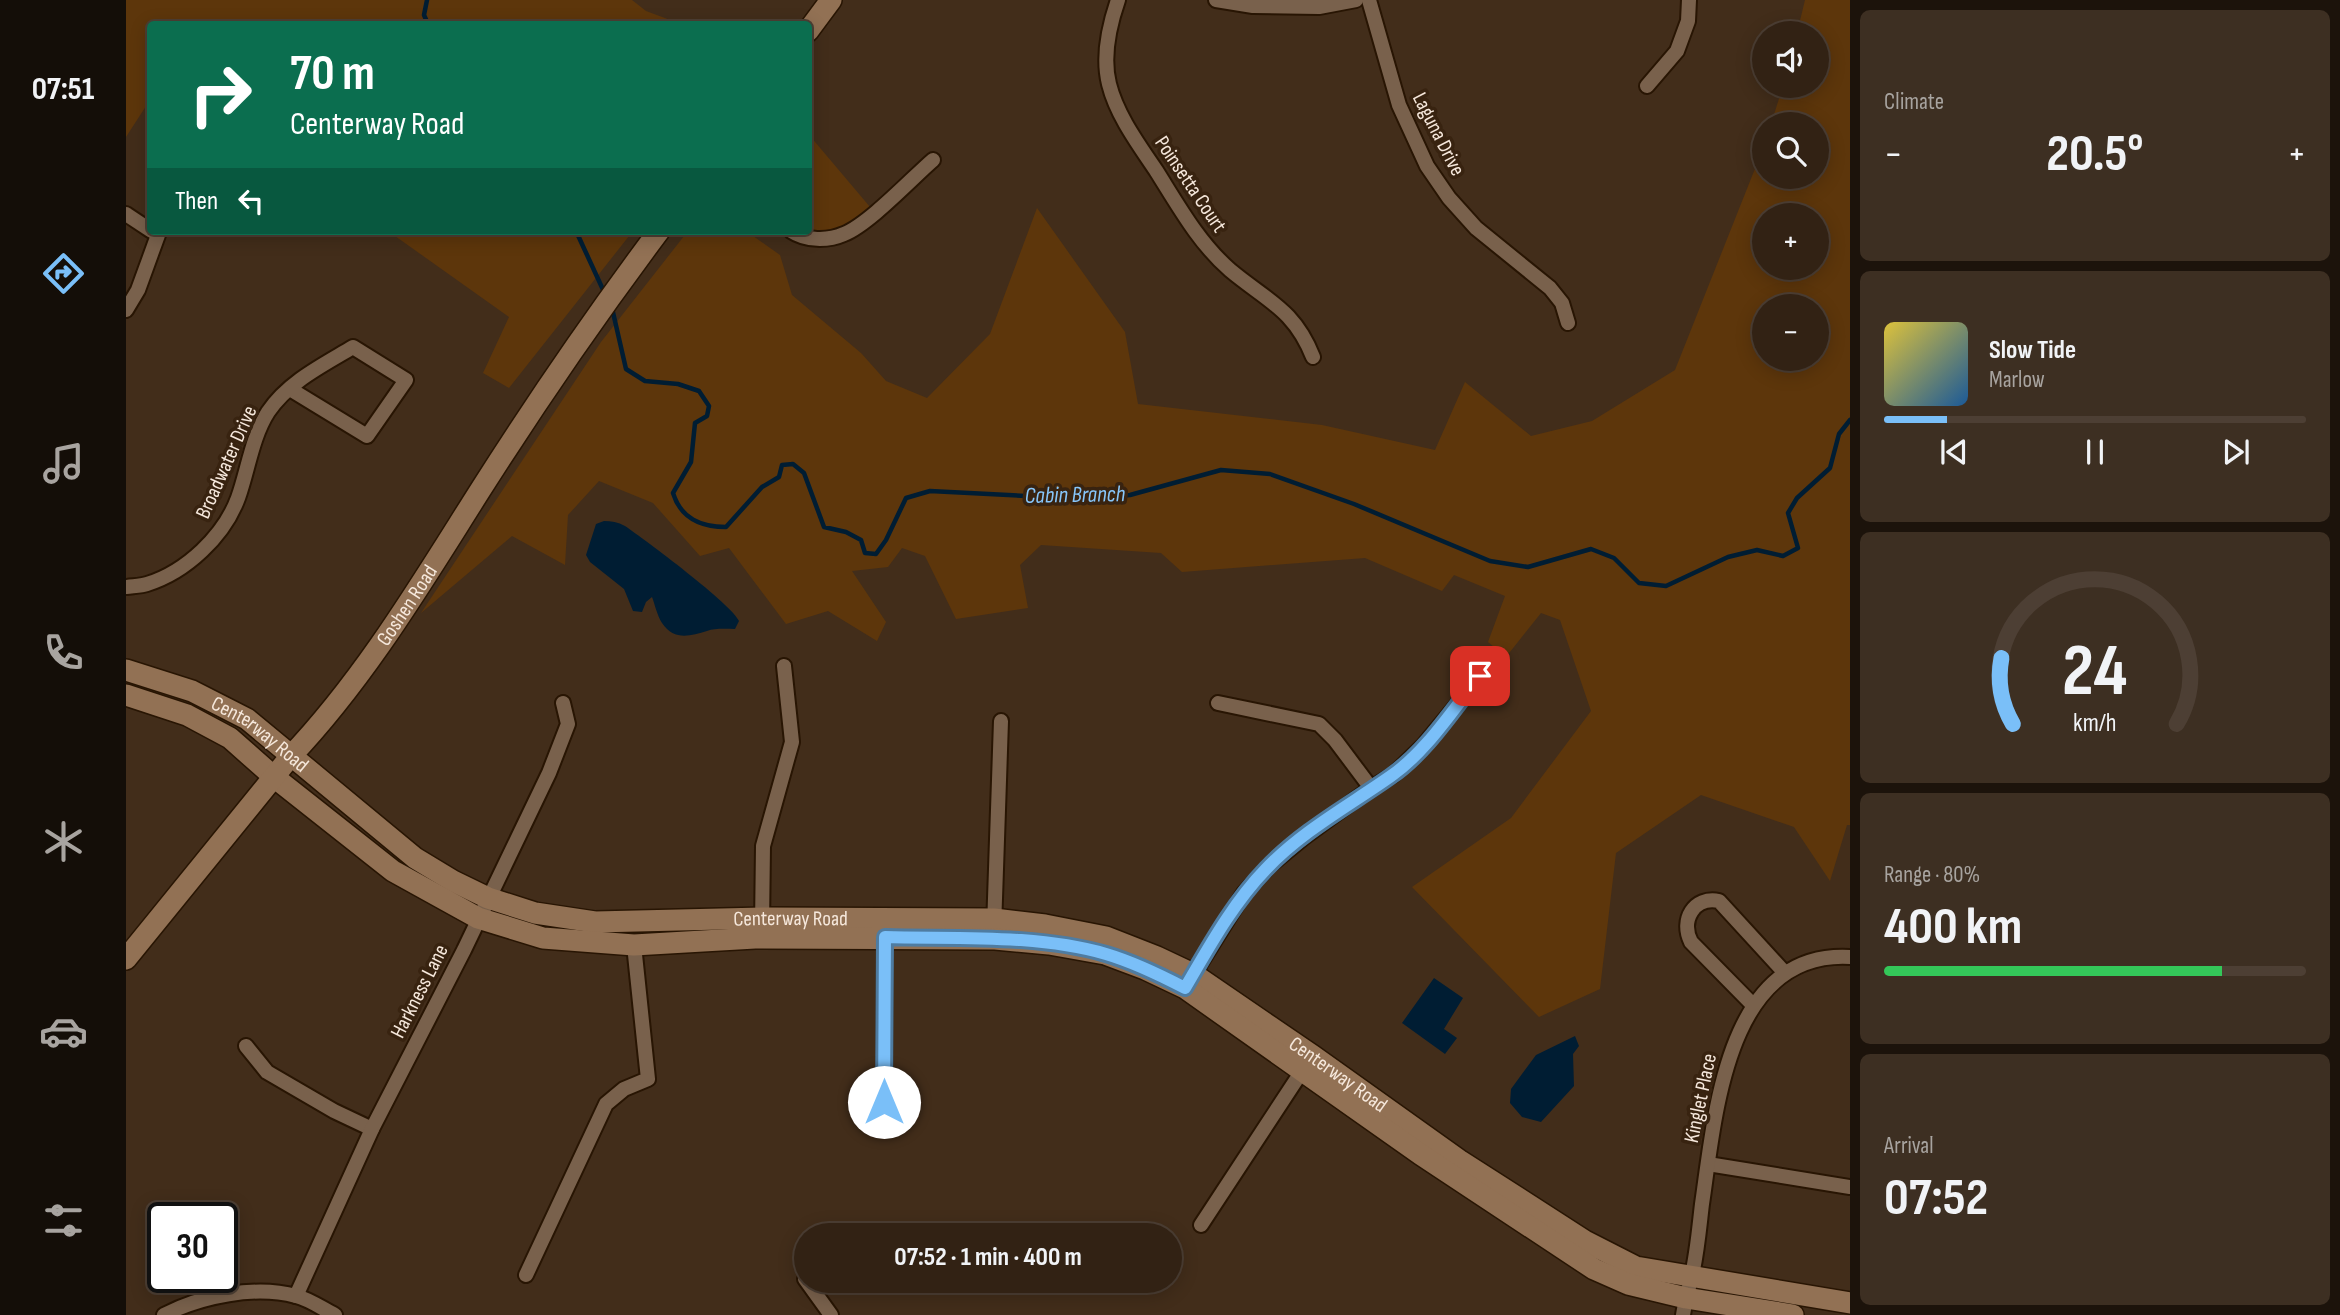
<!DOCTYPE html>
<html lang="en">
<head>
<meta charset="utf-8">
<style>
	:root { --surface:#322214; --page:#3d2f22; --text:#f1f3f6; --muted:#a8a4a0; --line:#4d3f34; --accent:#7abff8 }
	body { margin:0; font-family:"Sofia Sans Condensed",sans-serif; background:var(--page); color:var(--text); height:100vh; display:flex; flex-direction:column; font-size:26px; white-space:nowrap }
	* { box-sizing:border-box; margin:0 }
	p { font-size:23px; color:var(--muted) }
	.icon { flex:none; width:38px; height:38px; fill:none; stroke:currentColor; stroke-width:2; stroke-linecap:round; stroke-linejoin:round }
	.map { position:relative; flex:1; overflow:hidden }
	.panel { display:flex; flex-direction:column; gap:10px; padding:10px; background:#1c130b; width:490px }
	.panel>* { flex:none }
	.guide { position:absolute; left:21px; top:21px; width:665px; height:214px; border-radius:7px; box-shadow:0 4px 18px #0003,0 0 0 2px var(--line); background:#0b6e4f; color:#fff; overflow:hidden }
	.controls { position:absolute; left:1626px; top:21px; display:grid; gap:14px }
	.controls a { display:grid; place-items:center; width:77px; height:77px; border-radius:50%; background:var(--surface); box-shadow:0 4px 18px #0003,0 0 0 2px var(--line); font-size:35px }
	.speed { position:absolute; left:21px; top:1202px; display:flex; gap:14px; font-size:35px; font-weight:700; text-align:center }
	.speed>* { display:grid; place-content:center; width:91px; height:91px; border-radius:50%; background:var(--surface); box-shadow:0 4px 18px #0003,0 0 0 2px var(--line); line-height:1 }
	.speed .limit { border:4px solid #111; border-radius:10px; background:#fff; color:#111 }
	.pin { position:absolute; display:grid; place-items:center; width:60px; height:60px; color:#fff; margin:-30px; border-radius:14px; box-shadow:0 4px 10px #0006 }
	.me { position:absolute; width:77px; margin:-38px; rotate:0deg; stroke-linejoin:round; filter:drop-shadow(0 0 5px #0008) }
	.turn { display:flex; align-items:center; gap:24px; height:147px; padding:0 28px; font-size:32px }
	.turn .icon { width:91px; height:91px; stroke-width:2.5 }
	.turn b { display:block; font-size:49px; line-height:60px }
	.then { display:flex; align-items:center; height:66px; padding:0 28px; background:#0003; gap:14px; font-size:26px }
	.big { font-size:52px; font-weight:700; line-height:1.1 }
	.panel .tile { flex:1; display:flex; flex-direction:column; justify-content:center; gap:10px; min-width:0; padding:0 24px; border-radius:10px; background:var(--page) }
	.panel .dial { align-items:center; gap:0 }
	.dial svg { height:182px; overflow:visible; fill:none; stroke:var(--line); stroke-width:7; stroke-linecap:round; text-anchor:middle }
	.dial text { fill:var(--text); stroke:none }
	.song { display:flex; align-items:center; gap:21px }
	.cover { width:84px; height:84px; border-radius:10px; background:linear-gradient(135deg,hsl(50 70% 55%),hsl(210 70% 35%)) }
	.played { height:7px; border-radius:4px; background:linear-gradient(90deg,var(--accent) 15%,var(--line) 15%) }
	.keys { display:flex; justify-content:space-around; direction:ltr }
	.heat { display:flex; justify-content:space-between; align-items:center; font-size:38px; direction:ltr }
	.charge { height:10px; border-radius:5px; background:linear-gradient(90deg,#34c759 80%,var(--line) 0) }
	.trip { position:absolute; left:668px; top:1223px; width:388px; height:70px; border-radius:35px; background:var(--surface); box-shadow:0 4px 18px #0003,0 0 0 2px var(--line); font-weight:700; line-height:70px; text-align:center }
	main { display:flex; flex:1; min-height:0 }
	.menu { display:flex; flex-direction:column; width:126px; justify-content:space-around; align-items:center; background:#140e08; color:var(--muted) }
	.menu .icon { width:49px; height:49px }
	.menu .selected { color:var(--accent) }
	.menu b { font-size:32px; color:var(--text) }
	.map>svg:first-child { display:block }
	.green { fill:#5d360b; fill-rule:evenodd }
	.water { fill:#001d33 }
	.lines { fill:none; stroke-linecap:round; stroke-linejoin:round }
	.stream { stroke:#001d33; stroke-width:4.5 }
	.street-casing { stroke:#281503; stroke-width:18 }
	.secondary-casing { stroke:#281503; stroke-width:24 }
	.street { stroke:#79614c; stroke-width:14 }
	.secondary { stroke:#927154; stroke-width:21 }
	.route-casing { stroke:#4f7ca1; stroke-width:18 }
	.route { stroke:#7abff8; stroke-width:12 }
	.labels { text-anchor:middle; stroke-width:7; stroke-linejoin:round; paint-order:stroke }
	.street-label { font-size:21px; fill:#f6e8dc; stroke:#382310 }
	.water-label { font-size:23px; font-style:italic; fill:#87c6fa; stroke:#382310 }
</style>
</head>
<body>
<main>
<nav class="menu">
<b>07:51</b>
<svg class="icon selected" aria-label="directions" viewBox="0 0 24 24"><path d="M12 3l9 9-9 9-9-9zM9 14v-3h6M13 9l2 2-2 2"/></svg>
<svg class="icon" aria-label="music" viewBox="0 0 24 24"><path d="M9 18V5l10-2v13"/><circle cx="6" cy="18" r="3"/><circle cx="16" cy="16" r="3"/></svg>
<svg class="icon" aria-label="phone" viewBox="0 0 24 24"><path d="M5 4h4l2 5-3 2q2 4 5 5l2-3 5 2v4C11 20 4 13 5 4z"/></svg>
<svg class="icon" aria-label="climate" viewBox="0 0 24 24"><path d="M12 3v18M4 7l16 10M4 17L20 7"/></svg>
<svg class="icon" aria-label="car" viewBox="0 0 24 24"><path d="M5 17H2v-5l4-1 3-4h7l3 4 3 1v5h-3M9 17h6M6 11h13"/><circle cx="7" cy="17" r="2"/><circle cx="17" cy="17" r="2"/></svg>
<svg class="icon" aria-label="filters" viewBox="0 0 24 24"><path d="M4 7h16M4 17h16"/><circle cx="9" cy="7" r="2"/><circle cx="15" cy="17" r="2"/></svg>
</nav>
<div class="map">
<svg width="1724" height="1315" viewBox="0 0 1724 1315">
	<rect width="100%" height="100%" fill="#422d1a"/>
	<g class="green">
		<polygon points="0,0 506,0 520,11 555,24 24,24 24,104 22,103 0,137"/>
		<path d="M1679 0H1724V825H1721L1704 881 1668 827 1575 795 1490 853 1474 989 1413 1017 1286 887 1385 818 1465 711 1434 620 1415 613 1380 657 1362 642 1379 596 1328 575 1316 591 1239 558 1056 572 1035 553 915 545 894 565 902 608 830 619 799 556 776 548 762 567 726 571 760 622 751 641 702 611 660 624 603 548 574 556 527 503 473 481 442 515 439 565 386 536 295 613 475 342 562 231H620L654 255 666 295 735 353 760 381 801 398 864 334 911 208 999 332 1012 404 1196 425 1309 450 1339 382 1405 436 1466 421 1549 370 1638 146V177H1690V124H1645L1657 86H1690V33H1671ZM1690 215V268H1638V215ZM1690 306V359H1638V306Z"/>
		<path d="M684 136 744 207C725 223 708 235 682 231V138Z"/>
		<polygon points="262,231 507,231 383,388 357,373 383,317"/>
	</g>
	<g class="water">
		<path d="M478 521C485 521 492 522 499 526 518 539 607 605 613 621L609 629C600 629 589 628 581 631 564 636 548 641 536 623 531 615 529 605 526 597L520 602 516 612 507 611 498 589 464 562 460 555 470 524Z"/>
		<polygon points="1308,978 1337,998 1318,1029 1331,1038 1319,1054 1276,1023"/>
		<polygon points="1449,1036 1453,1046 1447,1054 1448,1086 1415,1122 1396,1117 1384,1103 1385,1089 1410,1055"/>
	</g>
	<g class="lines">
		<g class="stream">
			<polyline points="301,0 298,15 302,24"/>
			<polyline points="450,231 479,294"/>
			<path d="M486 308 500 369 519 381 552 384 573 391 583 406 581 416 569 423 565 462 547 493C555 519 575 527 600 527L636 487 653 477 656 465 667 464 678 473 698 527 720 532 735 540 739 553 750 554 760 540 780 498 804 491 958 499 1004 495 1095 470 1144 474 1228 504 1364 561 1402 567 1465 549 1488 558 1513 583 1540 586 1602 557 1631 550 1657 556 1672 548 1662 513 1671 498 1704 468 1713 434 1724 420"/>
		</g>
		<defs>
			<g id="street">
				<path d="M992 0C983 26 976 56 983 84 991 116 1013 145 1031 172 1053 207 1073 243 1104 270 1141 301 1168 309 1187 357"/>
				<polyline points="1090,0 1127,6 1193,7 1230,0"/>
				<polyline points="1243,0 1273,105 1301,166 1323,198 1350,228 1424,288 1436,303 1442,323"/>
				<polyline points="1521,86 1551,51 1562,21 1563,0"/>
				<polyline points="0,214 24,230"/>
				<path d="M665 231C680 241 702 241 718 234 743 224 785 179 807 160"/>
				<polyline points="0,310 12,290 32,235 26,231"/>
				<path d="M0 587C7 586 15 586 21 584 60 572 98 536 112 498 122 470 126 437 142 412 162 382 197 365 227 347L280 380 241 436 164 389"/>
				<polyline points="1092,703 1193,724 1209,740 1245,788"/>
				<polyline points="636,926 637,846 666,742 658,666"/>
				<polyline points="868,928 875,721"/>
				<polyline points="1064,980 1118,893 1143,866 1177,838 1245,788 1267,775 1297,746 1355,676"/>
				<path d="M1627 1005 1565 942C1554 920 1568 896 1593 901L1659 973"/>
				<polyline points="120,1046 141,1072 208,1111 246,1129"/>
				<polyline points="758,1127 759,937"/>
				<polyline points="1582,1164 1724,1187"/>
				<polyline points="1075,1225 1180,1065"/>
				<polyline points="400,1275 480,1104 498,1089 522,1079 508,945"/>
				<polyline points="679,1279 705,1315"/>
				<polyline points="170,1296 246,1129 338,950 423,773 442,724 437,703"/>
				<path d="M38 1315C75 1296 129 1285 170 1296 183 1299 197 1309 209 1315"/>
				<path d="M1557 1315C1559 1302 1562 1291 1565 1279 1571 1255 1573 1229 1576 1204 1589 1116 1600 950 1724 957"/>
			</g>
			<g id="secondary">
				<polyline points="682,31 705,0"/>
				<path id="s1" d="M0 670 66 691 121 719 289 858 327 881 362 898 409 913 469 922 637 918 868 919 919 925 980 937 1031 957 1067 974 1187 1056 1333 1160 1459 1241 1510 1267 1724 1303"/>
				<polyline points="0,695 61,715 104,738 148,777 267,871 352,918 417,938 508,945 629,938 869,939 923,944 979,954 1019,969 1059,988 1294,1154 1468,1269 1502,1284 1560,1298 1667,1315"/>
				<path id="s2" d="M0 959 164 757C240 677 296 582 355 489 411 401 470 315 533 231"/>
			</g>
		</defs>
		<use href="#street" class="street-casing"/>
		<use href="#secondary" class="secondary-casing"/>
		<use href="#street" class="street"/>
		<use href="#secondary" class="secondary"/>
	</g>
	<g class="lines">
		<defs>
			<path id="route" d="M758 1102 759 937C830 939 911 934 980 954 1007 962 1034 975 1059 988 1083 947 1107 903 1140 869 1176 831 1224 805 1265 776 1301 751 1327 709 1354 676"/>
		</defs>
		<use href="#route" class="route-casing"/>
		<use href="#route" class="route"/>
	</g>
	<g class="labels">
		<g class="street-label">
			<text transform="translate(1313 134) rotate(63)" y="7">Laguna Drive</text>
			<text transform="translate(1065 184) rotate(56)" y="7">Poinsetta Court</text>
			<text transform="translate(100 462) rotate(-66)" y="7">Broadwater Drive</text>
			<text dy="7" stroke="none"><textPath href="#s2" startOffset="452">Goshen Road</textPath></text>
			<text dy="7" stroke="none"><textPath href="#s1" startOffset="150">Centerway Road</textPath></text>
			<text dy="7" stroke="none"><textPath href="#s1" startOffset="738">Centerway Road</textPath></text>
			<text transform="translate(293 991) rotate(-63)" y="7">Harkness Lane</text>
			<text dy="7" stroke="none"><textPath href="#s1" startOffset="1326">Centerway Road</textPath></text>
			<text transform="translate(1574 1098) rotate(-78)" y="7">Kinglet Place</text>
		</g>
		<g class="water-label">
			<text transform="translate(949 494) rotate(-1)" y="8">Cabin Branch</text>
		</g>
	</g>
</svg>
<div class="controls">
<a><svg class="icon" aria-label="sound" viewBox="0 0 24 24"><path d="M4 9h4l5-4v14l-5-4H4zM17 9q2 3 0 6"/></svg></a>
<a><svg class="icon" aria-label="search" viewBox="0 0 24 24"><circle cx="10" cy="10" r="6"/><path d="M15 15l6 6"/></svg></a>
<a>+</a>
<a>−</a>
</div>
<div class="speed"><div class="limit">30</div></div>
<div class="pin" style="left:1354px;top:676px;background:#d93025"><svg class="icon" aria-label="arrive" viewBox="0 0 24 24"><path d="M6 21V4h12l-3 4 3 4H6"/></svg></div>
<svg class="me" style="left:758px;top:1102px" viewBox="-20 -20 40 40"><circle r="19" fill="#fff"/><path d="M0-13L10 11 0 6-10 11z" fill="#7abff8"/></svg>
<div class="trip">07:52 · 1 min · 400 m</div>
<div class="guide">
<div class="turn"><svg class="icon" aria-label="right" viewBox="0 0 24 24"><path d="M7 20v-9h11M14 6l5 5-5 5"/></svg><div><b>70 m</b>Centerway Road</div></div>
<div class="then">Then<svg class="icon" aria-label="left" viewBox="0 0 24 24"><path d="M17 20v-9H6M10 6l-5 5 5 5"/></svg></div>
</div>
</div>
<section class="panel">
<div class="tile"><p>Climate</p>
<div class="heat"><a>−</a><b class="big">20.5°</b><a>+</a></div>
</div>
<div class="tile">
<div class="song"><i class="cover"></i><div><b>Slow Tide</b><p>Marlow</p></div></div>
<div class="played"></div>
<div class="keys"><svg class="icon" aria-label="previous" viewBox="0 0 24 24"><path d="M18 5L8 12l10 7zM5 5v14"/></svg><svg class="icon" aria-label="pause" viewBox="0 0 24 24"><path d="M8 5v14M16 5v14"/></svg><svg class="icon" aria-label="next" viewBox="0 0 24 24"><path d="M6 5l10 7-10 7zM19 5v14"/></svg></div>
</div>
<div class="tile dial"><svg viewBox="0 0 100 80">
<path d="M14 69A42 42 0 1 1 86 69"/>
<path d="M14 69A42 42 0 0 1 9 40" stroke="#7abff8"/>
<text x="50" y="56" font-size="32" font-weight="700">24</text>
<text x="50" y="72" font-size="11">km/h</text>
</svg></div>
<div class="tile"><p>Range · 80%</p><b class="big">400 km</b><div class="charge"></div></div>
<div class="tile"><p>Arrival</p><b class="big">07:52</b></div>
</section>
</main>
</body>
</html>
